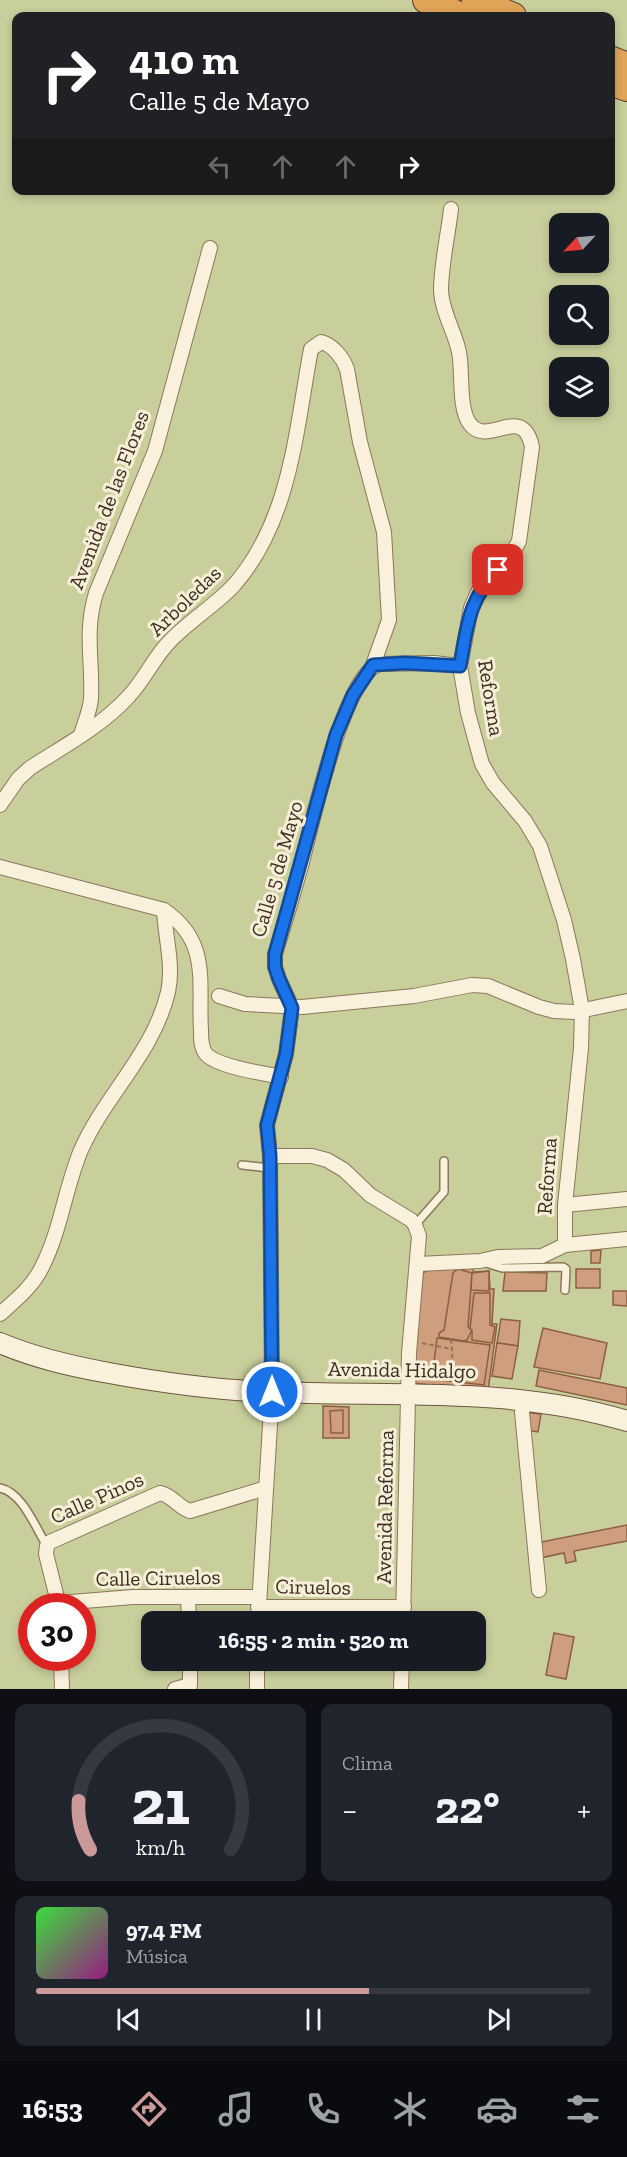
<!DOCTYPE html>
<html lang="es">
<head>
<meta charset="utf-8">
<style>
	:root { --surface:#171b24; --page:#20242c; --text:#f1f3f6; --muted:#9ea1a6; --line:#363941; --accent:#cc999b }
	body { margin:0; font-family:"Zilla Slab",serif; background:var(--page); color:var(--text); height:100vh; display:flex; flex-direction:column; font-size:22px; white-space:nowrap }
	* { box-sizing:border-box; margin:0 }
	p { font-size:20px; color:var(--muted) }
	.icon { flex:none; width:33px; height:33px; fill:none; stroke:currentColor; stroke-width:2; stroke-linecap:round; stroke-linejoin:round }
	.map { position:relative; height:1689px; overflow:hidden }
	.side { display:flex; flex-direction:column; gap:15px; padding:15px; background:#0d0f14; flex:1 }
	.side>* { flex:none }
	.banner { position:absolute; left:12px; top:12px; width:603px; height:183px; border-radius:12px; box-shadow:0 3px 9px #0003; background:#202124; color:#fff; overflow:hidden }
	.needle { width:39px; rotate:244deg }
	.tools { position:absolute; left:549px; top:213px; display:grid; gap:12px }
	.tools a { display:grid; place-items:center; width:60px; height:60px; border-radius:12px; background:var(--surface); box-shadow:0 3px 9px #0003; font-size:30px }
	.speed { position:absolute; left:18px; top:1593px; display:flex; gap:12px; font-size:30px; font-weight:700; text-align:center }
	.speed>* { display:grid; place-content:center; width:78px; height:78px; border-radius:50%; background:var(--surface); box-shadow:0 3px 9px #0003; line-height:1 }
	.speed .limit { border:9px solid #d22; background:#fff; color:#111 }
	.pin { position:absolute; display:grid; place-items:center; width:51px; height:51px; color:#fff; margin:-26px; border-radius:12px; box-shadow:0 3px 9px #0006 }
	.me { position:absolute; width:66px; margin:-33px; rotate:0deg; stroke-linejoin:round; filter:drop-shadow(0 0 4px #0008) }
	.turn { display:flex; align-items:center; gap:21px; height:126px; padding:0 18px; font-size:27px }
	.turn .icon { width:78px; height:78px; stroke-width:2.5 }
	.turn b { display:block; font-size:42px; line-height:51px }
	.lanes { display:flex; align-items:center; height:57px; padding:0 18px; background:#0003; justify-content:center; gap:30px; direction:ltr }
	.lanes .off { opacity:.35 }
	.big { font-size:45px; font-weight:700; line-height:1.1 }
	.side .tile { flex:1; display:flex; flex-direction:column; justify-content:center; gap:9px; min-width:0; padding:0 21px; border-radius:12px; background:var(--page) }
	.side .dial { align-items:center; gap:0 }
	.dial svg { height:156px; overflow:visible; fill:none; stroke:var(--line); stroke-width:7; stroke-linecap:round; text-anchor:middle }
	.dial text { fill:var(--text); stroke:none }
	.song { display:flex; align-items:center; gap:18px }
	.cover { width:72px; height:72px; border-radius:9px; background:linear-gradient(135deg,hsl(120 70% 55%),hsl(310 70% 35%)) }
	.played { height:6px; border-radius:3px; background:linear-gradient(90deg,var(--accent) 60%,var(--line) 60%) }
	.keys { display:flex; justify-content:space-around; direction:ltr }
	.heat { display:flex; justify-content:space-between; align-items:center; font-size:33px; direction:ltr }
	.side .tiles { flex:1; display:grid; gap:15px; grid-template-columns:1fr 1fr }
	.tile:last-child { grid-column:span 2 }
	.trip { position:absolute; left:141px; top:1611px; width:345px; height:60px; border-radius:12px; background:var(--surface); box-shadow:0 3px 9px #0003; font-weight:700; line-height:60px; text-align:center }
	.tabs { display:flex; height:96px; justify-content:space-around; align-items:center; background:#090b0e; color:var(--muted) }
	.tabs .icon { width:42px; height:42px }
	.tabs .selected { color:var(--accent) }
	.tabs b { font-size:27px; color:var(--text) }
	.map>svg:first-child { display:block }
	.green { fill:#c9cf9b; fill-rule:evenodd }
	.building { fill:#cf9f7d; stroke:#8d5f41; stroke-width:1.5 }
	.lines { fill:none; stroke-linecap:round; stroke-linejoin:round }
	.lane-casing { stroke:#8d765c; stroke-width:10 }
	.street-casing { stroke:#8d765c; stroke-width:16 }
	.secondary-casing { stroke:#6f573f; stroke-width:22 }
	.highway-casing { stroke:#5b4430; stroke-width:28 }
	.path { stroke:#8d765c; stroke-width:2; stroke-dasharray:4.5 3; stroke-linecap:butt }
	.lane { stroke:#faf1dc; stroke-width:7 }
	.street { stroke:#faf1dc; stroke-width:14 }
	.secondary { stroke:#faf1dc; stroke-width:20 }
	.highway { stroke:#e0a458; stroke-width:26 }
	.route-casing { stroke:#114b97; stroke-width:15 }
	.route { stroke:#1a73e8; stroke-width:10 }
	.labels { text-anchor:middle; stroke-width:6; stroke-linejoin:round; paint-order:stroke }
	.street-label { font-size:21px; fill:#3d2e20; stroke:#f7eed8 }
</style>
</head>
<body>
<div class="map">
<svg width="627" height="1689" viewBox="0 0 627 1689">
	<rect width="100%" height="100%" fill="#f0e4c8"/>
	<path class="green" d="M0 0H627V1689H0ZM16 16H610V190H16ZM560 224H598V262H560ZM560 296H598V334H560ZM560 368H598V406H560ZM32 1606H82V1658H32ZM152 1622H476V1660H152Z"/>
	<g class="building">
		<polygon points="601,1250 600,1263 591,1263 591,1251"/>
		<polygon points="472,1268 474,1272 489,1271 490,1289 494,1289 492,1324 497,1324 488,1391 412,1383 423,1273 429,1269"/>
		<polygon points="458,1269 472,1273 468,1327 472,1330 467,1340 464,1341 439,1337 439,1333 444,1330 453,1273"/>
		<rect x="576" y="1269" width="24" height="19"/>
		<polygon points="489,1271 489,1291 471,1290 472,1273"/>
		<polygon points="505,1272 547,1273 546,1291 503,1291"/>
		<polygon points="613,1291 627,1291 627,1306 613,1305"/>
		<polygon points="474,1293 490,1293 490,1325 495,1327 492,1343 472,1340 472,1330 470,1329"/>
		<polygon points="501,1319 520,1321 518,1346 497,1343"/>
		<polygon points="543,1328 607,1343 600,1379 534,1367"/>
		<polygon points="437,1338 490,1345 484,1385 432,1379"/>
		<polygon points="497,1343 518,1346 512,1379 492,1376"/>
		<polygon points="539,1370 627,1388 627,1405 536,1386"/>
		<polygon points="323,1406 349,1407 349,1438 323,1438"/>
		<polygon points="343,1410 343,1433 331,1433 330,1411"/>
		<polygon points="525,1412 541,1414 538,1432 526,1430"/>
		<polygon points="627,1525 627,1541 574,1551 576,1561 566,1563 564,1553 540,1558 536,1543"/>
		<polygon points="554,1633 574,1637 566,1679 546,1675"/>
	</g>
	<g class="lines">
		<defs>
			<g id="lane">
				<polyline points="242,1165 269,1168"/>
				<polyline points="415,1225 444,1192 444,1161"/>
				<polyline points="483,1262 502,1268 563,1267 566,1269 565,1290"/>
				<path d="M0 1488C23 1493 35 1527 47 1546"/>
			</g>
			<g id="street">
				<path d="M451 209C448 236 441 264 441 291 442 312 455 332 459 352 463 371 458 409 470 424 488 448 523 402 532 447L519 541 509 559 478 592 471 608 460 666 468 713 482 764 493 783 525 821 540 846 564 920 573 959 582 1010 581 1048 565 1205V1245"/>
				<path d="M81 735C84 724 90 711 91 699 93 661 84 632 96 593L155 451 210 248"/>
				<path d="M0 805 18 779 30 768C64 746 102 726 129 696 145 679 154 657 170 641 190 620 216 605 235 584 291 519 296 429 311 349L321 342C333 345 343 358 347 369L360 442 384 532 389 620 373 665"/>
				<path d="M0 867 164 910C211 942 198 983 201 1031 201 1039 201 1048 206 1054 217 1067 263 1073 281 1077"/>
				<polyline points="219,996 245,1004 302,1007 414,996 472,985 488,986 539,1007 554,1011 574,1012 627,1001"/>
				<polyline points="270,1156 312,1156 327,1160 344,1170 370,1195 411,1220 415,1225 419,1236 409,1353 403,1622"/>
				<polyline points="565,1205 627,1199"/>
				<polyline points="418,1264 480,1261 498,1257 542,1256 565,1245 627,1239"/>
				<path d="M0 1314C16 1300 33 1286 42 1267 61 1230 65 1188 81 1150 106 1094 154 1052 168 992 174 965 165 937 164 910"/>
				<polyline points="524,1399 522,1412 539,1590"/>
				<polyline points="188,1597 189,1622"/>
				<polyline points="59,1603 133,1597 257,1597"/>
				<path d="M59 1606 46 1554 47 1546 50 1542 160 1493C172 1495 178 1507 190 1511L266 1488"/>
				<polyline points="258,1607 404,1607"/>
				<path d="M258 1622 272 1392 270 1156 267 1125 286 1054 292 1008 279 979 275 967V954C284 925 293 895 301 866 311 829 344 672 380 664L434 663 460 666"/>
				<polyline points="61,1658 62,1689"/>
				<polyline points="175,1689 190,1685 190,1660"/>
				<polyline points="257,1689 257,1660"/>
				<polyline points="401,1689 402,1660"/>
			</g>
			<path id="secondary" d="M0 1343C35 1358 71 1366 109 1373 163 1383 216 1390 271 1392 391 1397 511 1386 627 1421"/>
			<g id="highway">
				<polyline points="426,0 461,16"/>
				<polyline points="475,0 513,16"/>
				<polyline points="610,59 627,66"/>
				<polyline points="610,82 627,88"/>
			</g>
		</defs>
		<use href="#lane" class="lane-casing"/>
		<use href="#street" class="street-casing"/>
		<use href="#secondary" class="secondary-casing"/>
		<use href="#highway" class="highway-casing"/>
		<g class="path">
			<polyline points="451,1339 454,1379"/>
			<polyline points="422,1343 451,1349"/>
		</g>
		<use href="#lane" class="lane"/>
		<use href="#street" class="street"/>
		<use href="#secondary" class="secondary"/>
		<use href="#highway" class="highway"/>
	</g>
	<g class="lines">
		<defs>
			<path id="route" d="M272 1392 270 1156 267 1125 286 1054 292 1008 279 979 275 967V954L336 735 353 695 373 665 404 663 460 666C467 628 468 599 498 570"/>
		</defs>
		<use href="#route" class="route-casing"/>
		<use href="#route" class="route"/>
	</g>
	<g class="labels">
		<g class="street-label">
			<text transform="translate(109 500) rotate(-69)" y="7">Avenida de las Flores</text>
			<text transform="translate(185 601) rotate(-44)" y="7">Arboledas</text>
			<text transform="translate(491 698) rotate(81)" y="7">Reforma</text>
			<text transform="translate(277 869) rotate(-74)" y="7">Calle 5 de Mayo</text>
			<text transform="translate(547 1176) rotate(-86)" y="7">Reforma</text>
			<text transform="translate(402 1370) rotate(1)" y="7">Avenida Hidalgo</text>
			<text transform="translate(97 1498) rotate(-24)" y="7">Calle Pinos</text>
			<text transform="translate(385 1507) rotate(-89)" y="7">Avenida Reforma</text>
			<text transform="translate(158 1578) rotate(-1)" y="7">Calle Ciruelos</text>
			<text transform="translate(313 1587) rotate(1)" y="7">Ciruelos</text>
		</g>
	</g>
</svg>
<div class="tools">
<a><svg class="needle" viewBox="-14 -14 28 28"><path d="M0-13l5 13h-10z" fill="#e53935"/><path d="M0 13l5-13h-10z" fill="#9ea1a6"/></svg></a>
<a><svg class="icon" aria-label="search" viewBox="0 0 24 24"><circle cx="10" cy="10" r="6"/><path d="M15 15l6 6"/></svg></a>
<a><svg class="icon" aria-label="layers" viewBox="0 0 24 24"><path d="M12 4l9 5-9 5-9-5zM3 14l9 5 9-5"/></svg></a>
</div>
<div class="speed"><div class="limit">30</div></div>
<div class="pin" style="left:498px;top:570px;background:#d93025"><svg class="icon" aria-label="arrive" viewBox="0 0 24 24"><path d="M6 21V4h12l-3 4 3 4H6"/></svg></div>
<svg class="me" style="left:272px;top:1392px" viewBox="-20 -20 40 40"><circle r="17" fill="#1a73e8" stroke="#fff" stroke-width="3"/><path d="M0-11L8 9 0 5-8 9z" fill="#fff"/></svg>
<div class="trip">16:55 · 2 min · 520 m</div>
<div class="banner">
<div class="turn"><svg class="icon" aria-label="right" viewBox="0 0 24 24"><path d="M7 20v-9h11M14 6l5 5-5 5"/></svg><div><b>410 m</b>Calle 5 de Mayo</div></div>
<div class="lanes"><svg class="icon off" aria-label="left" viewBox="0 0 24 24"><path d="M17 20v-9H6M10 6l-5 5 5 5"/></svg><svg class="icon off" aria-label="ahead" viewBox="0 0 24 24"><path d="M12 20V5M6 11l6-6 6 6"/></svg><svg class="icon off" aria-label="ahead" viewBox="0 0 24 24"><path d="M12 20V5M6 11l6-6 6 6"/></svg><svg class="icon" aria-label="right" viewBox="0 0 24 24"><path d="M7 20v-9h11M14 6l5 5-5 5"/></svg></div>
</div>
</div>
<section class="side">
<div class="tiles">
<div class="tile dial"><svg viewBox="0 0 100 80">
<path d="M14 69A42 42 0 1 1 86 69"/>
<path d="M14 69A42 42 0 0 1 8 44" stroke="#cc999b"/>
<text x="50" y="56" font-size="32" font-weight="700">21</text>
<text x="50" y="72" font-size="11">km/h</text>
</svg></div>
<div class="tile"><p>Clima</p>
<div class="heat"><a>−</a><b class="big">22°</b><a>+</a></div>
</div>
<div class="tile">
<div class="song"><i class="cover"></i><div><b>97.4 FM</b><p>Música</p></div></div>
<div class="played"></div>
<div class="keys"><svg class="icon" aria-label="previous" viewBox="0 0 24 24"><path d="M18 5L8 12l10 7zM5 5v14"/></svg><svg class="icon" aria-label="pause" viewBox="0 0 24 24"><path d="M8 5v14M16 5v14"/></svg><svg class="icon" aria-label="next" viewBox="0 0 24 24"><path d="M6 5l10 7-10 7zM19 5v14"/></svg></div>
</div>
</div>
</section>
<nav class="tabs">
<b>16:53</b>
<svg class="icon selected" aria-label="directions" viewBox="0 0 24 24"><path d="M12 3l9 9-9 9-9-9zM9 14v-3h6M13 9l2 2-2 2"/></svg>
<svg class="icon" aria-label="music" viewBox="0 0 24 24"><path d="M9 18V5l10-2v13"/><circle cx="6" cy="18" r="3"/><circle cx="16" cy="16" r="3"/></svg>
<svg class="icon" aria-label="phone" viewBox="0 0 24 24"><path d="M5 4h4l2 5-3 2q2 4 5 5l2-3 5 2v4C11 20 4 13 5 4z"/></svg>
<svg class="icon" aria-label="climate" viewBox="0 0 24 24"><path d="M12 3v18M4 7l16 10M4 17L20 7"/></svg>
<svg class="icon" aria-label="car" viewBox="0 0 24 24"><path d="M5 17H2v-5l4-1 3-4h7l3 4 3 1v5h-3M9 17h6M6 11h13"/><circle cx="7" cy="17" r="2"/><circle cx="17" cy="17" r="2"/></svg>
<svg class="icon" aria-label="filters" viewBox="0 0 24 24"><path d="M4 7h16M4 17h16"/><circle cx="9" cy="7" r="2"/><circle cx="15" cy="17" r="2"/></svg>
</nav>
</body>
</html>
